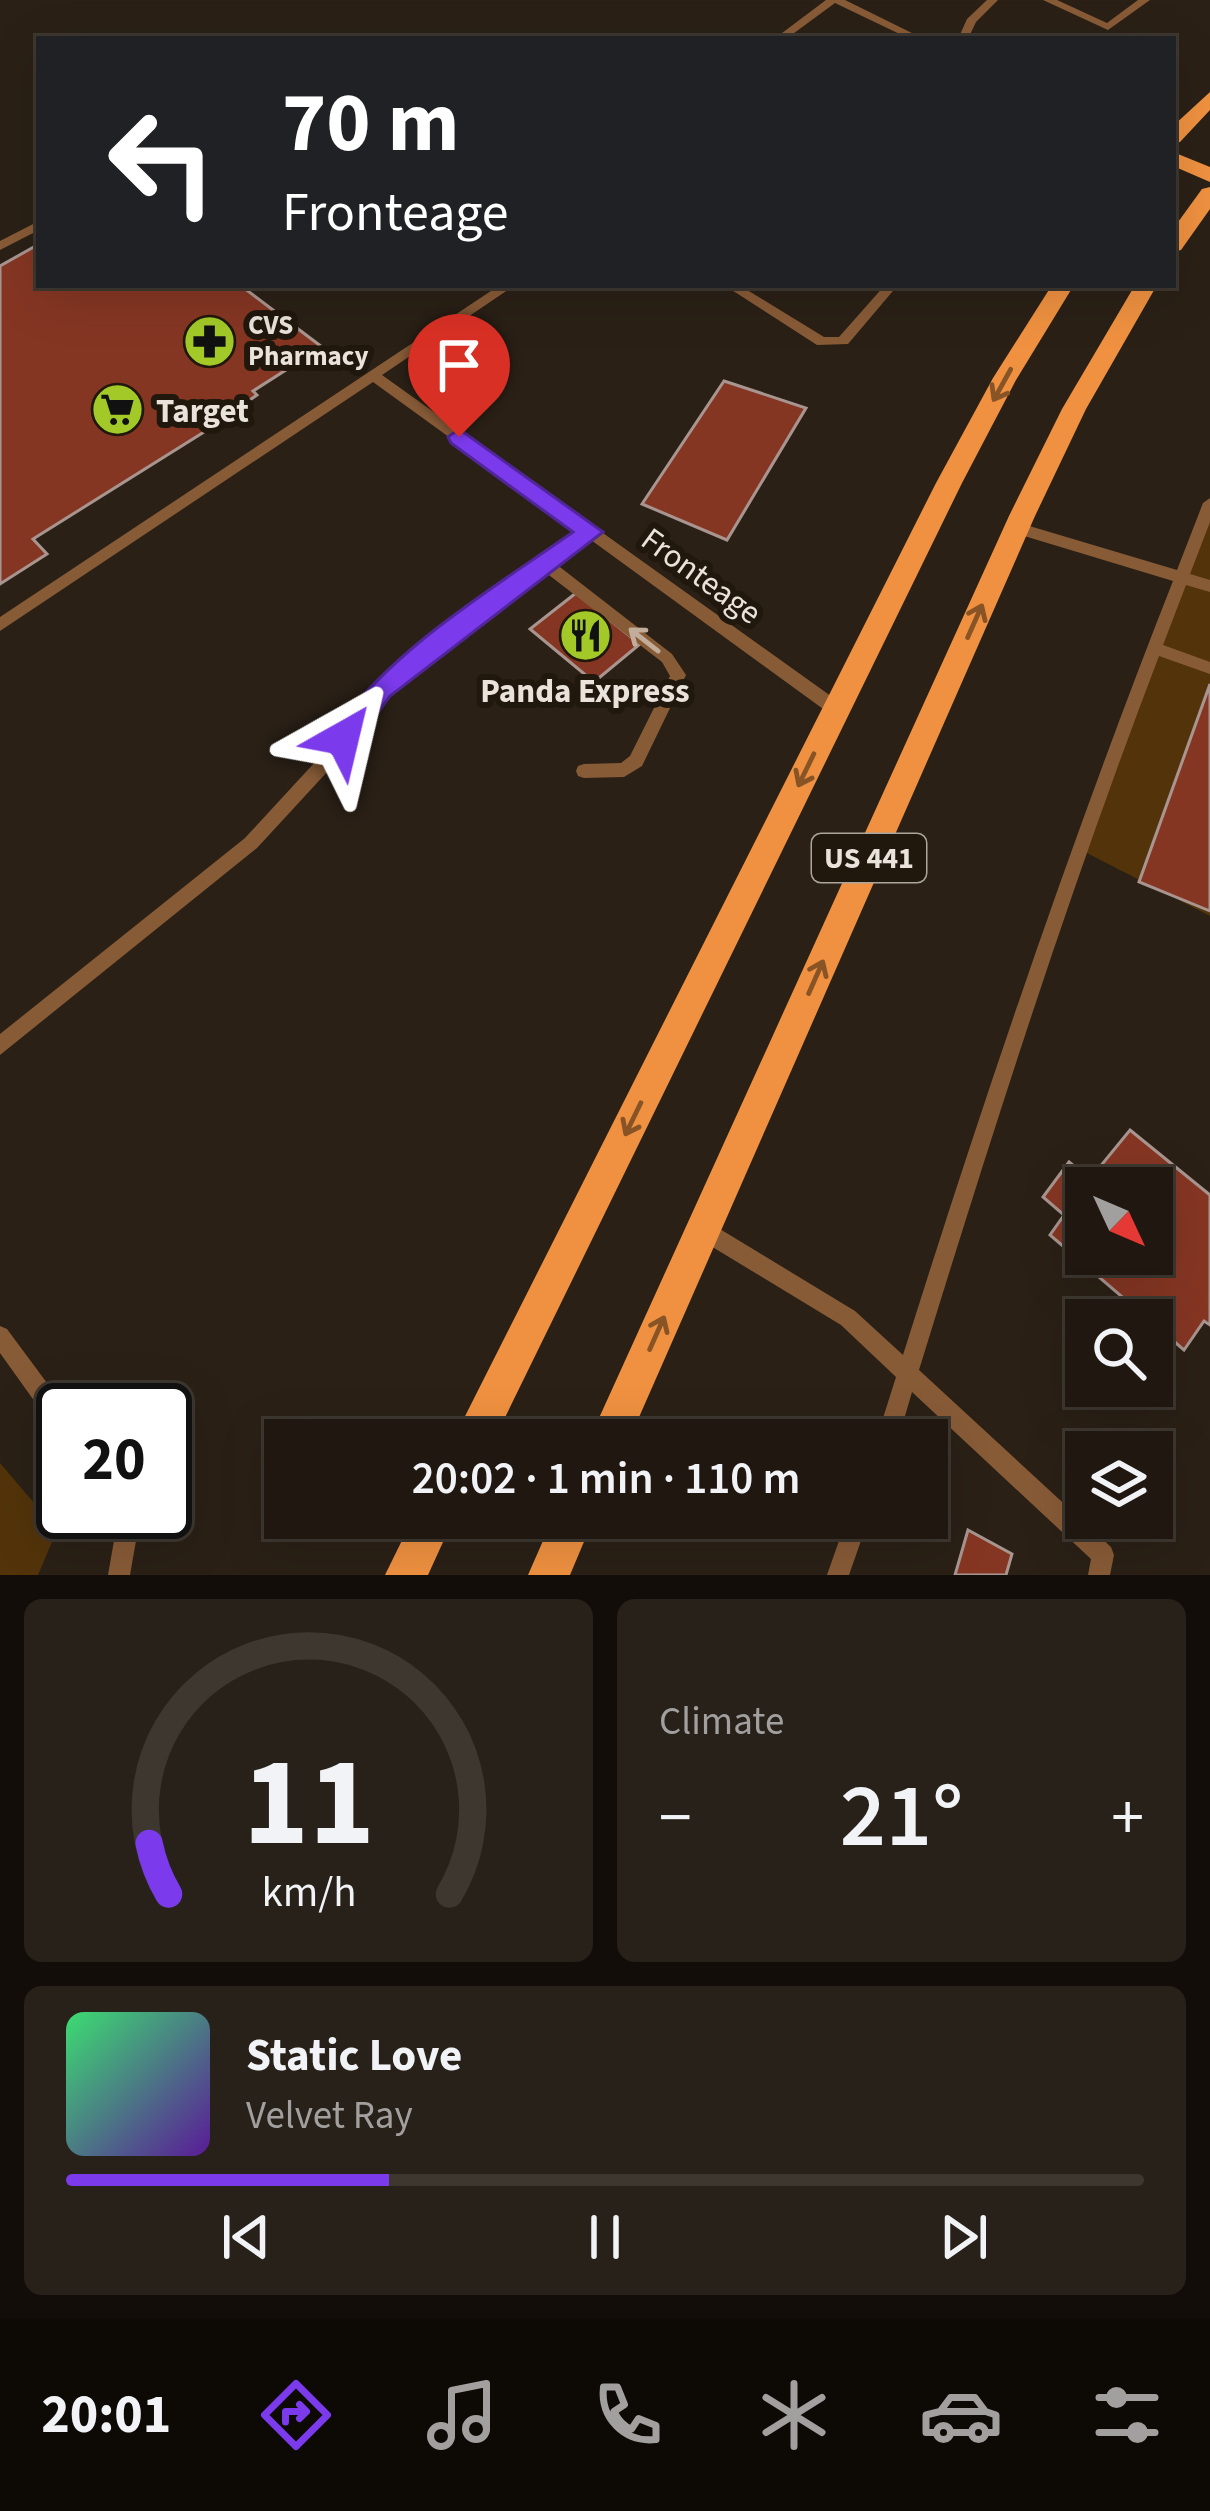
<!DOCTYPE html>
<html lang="en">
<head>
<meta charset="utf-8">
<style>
	:root { --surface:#201810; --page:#282119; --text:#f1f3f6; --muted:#a2a09f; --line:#3d3730; --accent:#7c3aed }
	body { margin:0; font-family:"Source Sans 3",sans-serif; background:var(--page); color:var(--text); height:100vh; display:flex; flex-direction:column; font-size:45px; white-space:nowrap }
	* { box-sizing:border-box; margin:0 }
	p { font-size:39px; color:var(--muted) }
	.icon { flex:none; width:66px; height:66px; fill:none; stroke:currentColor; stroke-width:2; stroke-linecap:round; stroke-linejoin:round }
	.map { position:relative; height:1575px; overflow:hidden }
	.side { display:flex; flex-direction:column; gap:24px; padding:24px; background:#120d09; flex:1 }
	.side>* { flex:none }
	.hud { position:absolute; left:36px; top:36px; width:1140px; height:252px; border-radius:0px; box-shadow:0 12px 48px #0002,0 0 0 3px var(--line); background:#202124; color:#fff; overflow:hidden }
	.needle { width:78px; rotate:134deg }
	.buttons { position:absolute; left:1065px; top:1167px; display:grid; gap:24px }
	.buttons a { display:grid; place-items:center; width:108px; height:108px; border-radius:0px; background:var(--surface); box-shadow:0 12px 48px #0002,0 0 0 3px var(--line); font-size:60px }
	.speed { position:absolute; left:36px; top:1383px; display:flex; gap:24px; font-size:60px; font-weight:700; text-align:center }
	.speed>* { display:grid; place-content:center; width:156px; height:156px; border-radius:50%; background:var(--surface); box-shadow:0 12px 48px #0002,0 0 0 3px var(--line); line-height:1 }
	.speed .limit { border:6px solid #111; border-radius:18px; background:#fff; color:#111 }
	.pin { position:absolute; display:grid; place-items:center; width:102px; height:102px; color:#fff; margin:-123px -51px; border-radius:50% 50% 50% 0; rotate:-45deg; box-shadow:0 0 12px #0007 }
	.pin .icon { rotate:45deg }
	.me { position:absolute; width:132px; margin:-66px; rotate:37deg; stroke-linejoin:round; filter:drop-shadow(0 0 9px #0008) }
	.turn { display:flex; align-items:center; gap:42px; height:252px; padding:0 48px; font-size:54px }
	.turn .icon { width:156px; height:156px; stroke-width:2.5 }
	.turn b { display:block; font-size:84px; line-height:102px }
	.big { font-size:90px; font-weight:600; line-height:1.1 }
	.side .tile { flex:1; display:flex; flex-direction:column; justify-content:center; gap:18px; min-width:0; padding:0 42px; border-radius:18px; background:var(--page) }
	.side .dial { align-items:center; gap:0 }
	.dial svg { height:312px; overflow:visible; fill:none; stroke:var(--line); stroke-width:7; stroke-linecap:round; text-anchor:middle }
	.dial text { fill:var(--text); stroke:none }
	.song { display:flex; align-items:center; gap:36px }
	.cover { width:144px; height:144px; border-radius:18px; background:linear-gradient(135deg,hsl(140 70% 55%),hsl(270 70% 35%)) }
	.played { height:12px; border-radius:6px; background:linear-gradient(90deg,var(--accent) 30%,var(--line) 30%) }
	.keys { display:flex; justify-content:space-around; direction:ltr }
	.heat { display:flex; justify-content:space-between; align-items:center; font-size:66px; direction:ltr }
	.side .tiles { flex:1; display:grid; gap:24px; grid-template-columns:1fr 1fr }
	.tile:last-child { grid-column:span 2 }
	.trip { position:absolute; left:264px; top:1419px; width:684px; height:120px; border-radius:0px; background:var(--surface); box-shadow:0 12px 48px #0002,0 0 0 3px var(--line); font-weight:600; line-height:120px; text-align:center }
	.dock { display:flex; height:192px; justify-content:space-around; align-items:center; background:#0d0a06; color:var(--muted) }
	.dock .icon { width:84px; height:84px }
	.dock .on { color:var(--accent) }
	.dock b { font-size:54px; color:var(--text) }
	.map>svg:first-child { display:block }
	.green { fill:#53340a }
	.building { fill:#853623; stroke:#a89590; stroke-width:3; fill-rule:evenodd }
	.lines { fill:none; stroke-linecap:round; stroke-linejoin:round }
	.service { fill:#885b37; fill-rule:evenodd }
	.primary { fill:#ef9140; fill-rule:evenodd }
	.oneway { stroke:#885426 }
	.oneway2 { stroke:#c2ad9a }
	.route { fill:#7c3aed; stroke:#51269a; stroke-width:3 }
	.labels { text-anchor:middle; stroke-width:12; stroke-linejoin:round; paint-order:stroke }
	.far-poi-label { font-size:27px; font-weight:bold; fill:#e9e3dc; stroke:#20170d; text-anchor:start }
	.shield { fill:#20170d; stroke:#ada69e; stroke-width:3 }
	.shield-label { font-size:30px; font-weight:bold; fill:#e9e3dc }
	.poi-label { font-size:33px; font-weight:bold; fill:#e9e3dc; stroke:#20170d; text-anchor:start }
	.street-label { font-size:33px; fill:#e9e3dc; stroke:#20170d }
</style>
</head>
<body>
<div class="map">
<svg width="1210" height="1575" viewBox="0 0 1210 1575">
	<rect width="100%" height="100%" fill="#2a2016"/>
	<g class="green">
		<polygon points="1210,517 1210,916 1077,848"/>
		<polygon points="0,1463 57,1530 38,1575 0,1575"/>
	</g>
	<g class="building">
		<polygon points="39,244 39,285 240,285 322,347 253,391 257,395 212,427 33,539 47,554 0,584 0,266"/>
		<polygon points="724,381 806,408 727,540 642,504"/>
		<polygon points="576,593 640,644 594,682 530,629"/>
		<polygon points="1210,684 1210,911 1139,882"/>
		<path d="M1130 1130 1210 1195V1325L1204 1321 1184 1350 1050 1235 1064 1215 1043 1197 1069 1162 1090 1179ZM1086 1188H1152V1254H1086Z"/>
		<polygon points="968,1530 1012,1554 1006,1575 955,1575"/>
	</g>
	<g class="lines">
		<g class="service">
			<polygon points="826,0 845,0 924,39 910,39 835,3 786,39 774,39"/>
			<polygon points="987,0 998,0 976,22 968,39 958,39 967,19"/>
			<polygon points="1043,0 1057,0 1107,23 1138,0 1150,0 1108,30"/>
			<polygon points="39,221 39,230 0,250 0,241"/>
			<polygon points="500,285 515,285 382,375 842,704 844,709 842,714 830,714 591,540 556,564 672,654 686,675 642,766 624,777 584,778 578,776 576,771 578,766 584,764 621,763 630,756 670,676 662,662 545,572 455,635 386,693 328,771 257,848 0,1055 0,1034 245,838 316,761 374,683 445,627 580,532 373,382 0,631 0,617"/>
			<polygon points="724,285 739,285 824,337 839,337 885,285 898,285 848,344 817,345"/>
			<path d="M1210 498V522L1190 574 1210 580V592L1186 585 1163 645 1210 662V674L1159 656C1069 891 993 1130 919 1370L1111 1547 1114 1555 1110 1575H1088L1091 1559 912 1392 898 1440H876L896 1377 841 1325 696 1237 693 1230 696 1223 703 1220 710 1223 855 1311 903 1355C985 1094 1073 835 1173 581L1011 532 1009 528 1016 522 1177 570 1203 503Z"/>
			<polygon points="0,1326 7,1329 67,1410 63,1410 63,1433 55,1430 0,1353"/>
			<polygon points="119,1512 141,1512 130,1575 108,1575"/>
			<polygon points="847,1518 869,1518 849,1575 827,1575"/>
		</g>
		<g class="primary">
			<polygon points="1210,92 1210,110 1180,142 1173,144 1173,126"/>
			<polygon points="1173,152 1210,167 1210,182 1173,166"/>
			<polygon points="1210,187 1210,209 1181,250 1173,252 1173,229 1202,189"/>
			<polygon points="1052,285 1074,285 1016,380 962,483 494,1440 453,1440 936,483 993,378"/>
			<polygon points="1135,285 1157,285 1086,409 1035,516 629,1440 589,1440 1009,516 1062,409"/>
			<polygon points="413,1518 454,1518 428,1575 385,1575"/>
			<polygon points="553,1518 594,1518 570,1575 528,1575"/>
		</g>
	</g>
	<defs><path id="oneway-shaft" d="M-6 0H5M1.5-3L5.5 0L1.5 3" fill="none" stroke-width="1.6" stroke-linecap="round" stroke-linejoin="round" transform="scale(3)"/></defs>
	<g class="oneway">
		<use href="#oneway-shaft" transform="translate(1002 385) rotate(119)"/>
		<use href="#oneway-shaft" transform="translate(975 621) rotate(-66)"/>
		<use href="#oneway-shaft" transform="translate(806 770) rotate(116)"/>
		<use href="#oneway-shaft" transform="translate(816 977) rotate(-66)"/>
		<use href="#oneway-shaft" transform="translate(633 1119) rotate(116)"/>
		<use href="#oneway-shaft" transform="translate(657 1333) rotate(-66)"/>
	</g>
	<use class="oneway2" href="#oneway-shaft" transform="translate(644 640) rotate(-142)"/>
	<path class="route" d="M459 429 603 532 390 696 353 746H334L330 738 334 730C399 644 486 593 573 532L451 443 448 437Z"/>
	<defs>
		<symbol id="pharmacy-disc" viewBox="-11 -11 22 22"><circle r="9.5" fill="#a2c928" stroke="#20170d"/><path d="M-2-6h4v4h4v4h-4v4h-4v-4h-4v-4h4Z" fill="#111"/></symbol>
		<symbol id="supermarket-disc" viewBox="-11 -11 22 22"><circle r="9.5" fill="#a2c928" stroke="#20170d"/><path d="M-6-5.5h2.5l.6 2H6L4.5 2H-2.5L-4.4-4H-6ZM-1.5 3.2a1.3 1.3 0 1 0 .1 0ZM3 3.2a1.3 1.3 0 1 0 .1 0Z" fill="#111"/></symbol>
		<symbol id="restaurant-disc" viewBox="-11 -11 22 22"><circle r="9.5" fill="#a2c928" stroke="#20170d"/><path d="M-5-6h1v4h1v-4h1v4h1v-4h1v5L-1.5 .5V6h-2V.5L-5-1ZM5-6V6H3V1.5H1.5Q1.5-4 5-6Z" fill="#111"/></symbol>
	</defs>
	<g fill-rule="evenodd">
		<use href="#pharmacy-disc" x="180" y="312" width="59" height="59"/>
		<use href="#supermarket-disc" x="88" y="380" width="59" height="59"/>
		<use href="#restaurant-disc" x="556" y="606" width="59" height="59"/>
	</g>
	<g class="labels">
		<g class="far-poi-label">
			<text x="248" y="334">CVS<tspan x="248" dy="31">Pharmacy</tspan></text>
		</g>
		<rect class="shield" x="812" y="834" width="114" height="48" rx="9"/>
		<g class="shield-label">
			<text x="869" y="868">US 441</text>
		</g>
		<g class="poi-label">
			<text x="156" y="422">Target</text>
			<text x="585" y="702" text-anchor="middle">Panda Express</text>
		</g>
		<g class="street-label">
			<text transform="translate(702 575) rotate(36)" y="12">Fronteage</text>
		</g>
	</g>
</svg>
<div class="buttons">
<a><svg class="needle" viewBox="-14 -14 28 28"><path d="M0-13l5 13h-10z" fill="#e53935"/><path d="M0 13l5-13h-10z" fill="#a2a09f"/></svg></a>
<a><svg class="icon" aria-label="search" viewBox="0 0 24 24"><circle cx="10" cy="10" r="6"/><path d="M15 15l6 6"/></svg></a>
<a><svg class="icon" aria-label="layers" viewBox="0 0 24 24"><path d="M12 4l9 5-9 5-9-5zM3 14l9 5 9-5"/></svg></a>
</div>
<div class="speed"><div class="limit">20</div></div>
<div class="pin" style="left:459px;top:437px;background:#d93025"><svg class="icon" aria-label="arrive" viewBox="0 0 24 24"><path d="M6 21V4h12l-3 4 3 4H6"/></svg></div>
<svg class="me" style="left:343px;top:738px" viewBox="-20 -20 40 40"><path d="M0-17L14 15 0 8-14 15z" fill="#7c3aed" stroke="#fff" stroke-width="4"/></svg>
<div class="trip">20:02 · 1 min · 110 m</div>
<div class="hud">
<div class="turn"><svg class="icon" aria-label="left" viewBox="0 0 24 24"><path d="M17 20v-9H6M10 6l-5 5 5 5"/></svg><div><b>70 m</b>Fronteage</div></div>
</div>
</div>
<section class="side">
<div class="tiles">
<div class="tile dial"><svg viewBox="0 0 100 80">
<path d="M14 69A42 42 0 1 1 86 69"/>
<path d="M14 69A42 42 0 0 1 9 56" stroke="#7c3aed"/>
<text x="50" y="56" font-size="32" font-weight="700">11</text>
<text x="50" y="72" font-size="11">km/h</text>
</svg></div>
<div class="tile"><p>Climate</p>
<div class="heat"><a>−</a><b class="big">21°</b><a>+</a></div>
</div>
<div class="tile">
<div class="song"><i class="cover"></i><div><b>Static Love</b><p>Velvet Ray</p></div></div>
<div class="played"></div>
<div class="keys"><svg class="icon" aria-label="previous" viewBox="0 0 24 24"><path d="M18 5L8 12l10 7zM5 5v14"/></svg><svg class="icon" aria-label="pause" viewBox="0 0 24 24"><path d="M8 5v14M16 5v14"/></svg><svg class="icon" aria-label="next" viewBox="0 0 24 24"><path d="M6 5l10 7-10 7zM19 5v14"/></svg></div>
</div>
</div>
</section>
<nav class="dock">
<b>20:01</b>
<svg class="icon on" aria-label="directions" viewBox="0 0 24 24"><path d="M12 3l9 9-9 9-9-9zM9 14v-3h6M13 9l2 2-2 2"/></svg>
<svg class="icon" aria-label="music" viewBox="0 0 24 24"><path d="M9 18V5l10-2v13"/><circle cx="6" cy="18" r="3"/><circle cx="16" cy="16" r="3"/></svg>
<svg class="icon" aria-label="phone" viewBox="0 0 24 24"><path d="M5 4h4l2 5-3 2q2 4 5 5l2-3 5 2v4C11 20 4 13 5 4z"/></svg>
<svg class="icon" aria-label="climate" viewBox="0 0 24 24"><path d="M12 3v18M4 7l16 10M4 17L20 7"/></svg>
<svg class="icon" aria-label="car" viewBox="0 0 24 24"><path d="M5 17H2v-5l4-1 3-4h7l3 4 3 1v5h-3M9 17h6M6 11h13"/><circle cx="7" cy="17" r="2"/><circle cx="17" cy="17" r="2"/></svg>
<svg class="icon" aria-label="filters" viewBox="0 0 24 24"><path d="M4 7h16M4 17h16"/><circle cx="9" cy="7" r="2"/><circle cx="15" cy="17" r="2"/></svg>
</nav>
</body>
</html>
